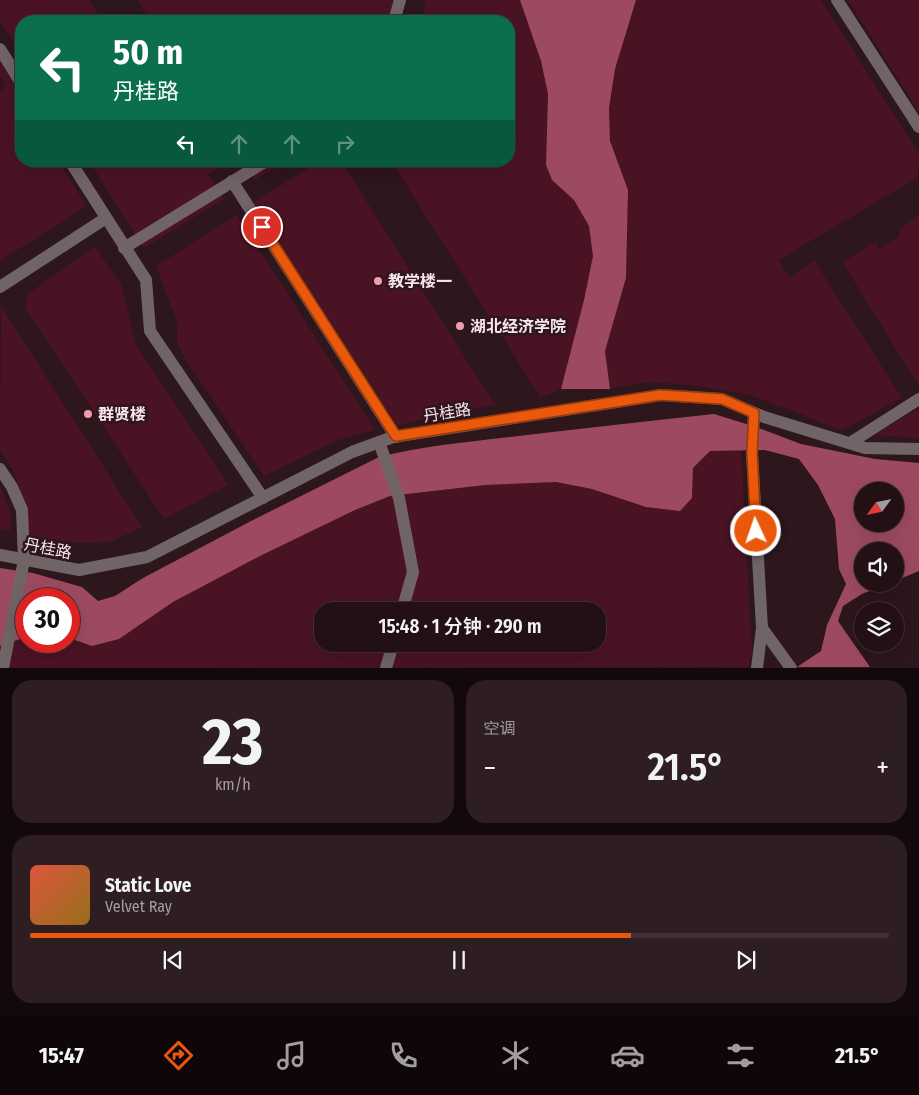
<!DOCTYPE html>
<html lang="zh">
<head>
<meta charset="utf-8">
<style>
	:root { --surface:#221015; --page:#2e1e22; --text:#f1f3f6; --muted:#a29da0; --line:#3f3034; --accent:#ea580c }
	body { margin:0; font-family:"Fira Sans Condensed","Noto Sans SC",sans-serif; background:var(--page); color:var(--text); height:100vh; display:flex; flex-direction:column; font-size:19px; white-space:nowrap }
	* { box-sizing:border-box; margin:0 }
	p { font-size:16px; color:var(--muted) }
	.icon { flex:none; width:28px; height:28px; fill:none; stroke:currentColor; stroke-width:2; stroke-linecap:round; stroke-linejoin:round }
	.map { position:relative; height:668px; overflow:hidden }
	.drawer { display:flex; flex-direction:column; gap:12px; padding:12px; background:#13090c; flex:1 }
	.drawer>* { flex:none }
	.guide { position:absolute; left:15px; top:15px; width:500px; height:152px; border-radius:20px; box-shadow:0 5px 20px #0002,0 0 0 1px var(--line); background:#0b6e4f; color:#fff; overflow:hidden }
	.needle { width:32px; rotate:237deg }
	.tools { position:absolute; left:854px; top:482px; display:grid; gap:10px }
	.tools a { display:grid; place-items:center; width:50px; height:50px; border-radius:50%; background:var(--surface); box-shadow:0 5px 20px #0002,0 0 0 1px var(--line); font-size:25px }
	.speed { position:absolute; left:15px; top:588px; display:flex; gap:10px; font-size:25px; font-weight:700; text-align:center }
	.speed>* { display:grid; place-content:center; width:65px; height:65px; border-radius:50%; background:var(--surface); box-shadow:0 5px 20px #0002,0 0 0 1px var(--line); line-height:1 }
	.speed .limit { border:8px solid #d22; background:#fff; color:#111 }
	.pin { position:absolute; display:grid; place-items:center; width:42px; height:42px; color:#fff; margin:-21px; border:2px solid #fff; border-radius:50%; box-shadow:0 1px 5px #0007 }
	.me { position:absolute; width:55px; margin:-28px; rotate:357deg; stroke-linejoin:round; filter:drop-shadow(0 0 4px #0008) }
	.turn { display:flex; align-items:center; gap:18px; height:105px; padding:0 15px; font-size:22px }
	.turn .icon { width:65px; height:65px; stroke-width:2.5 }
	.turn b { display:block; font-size:35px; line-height:42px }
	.lanes { display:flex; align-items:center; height:48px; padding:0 15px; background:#0003; justify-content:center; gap:25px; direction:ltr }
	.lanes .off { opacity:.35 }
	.big { font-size:38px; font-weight:600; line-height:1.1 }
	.drawer .tile { flex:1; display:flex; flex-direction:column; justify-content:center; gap:8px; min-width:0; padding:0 18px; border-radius:20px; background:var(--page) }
	.drawer .dial { align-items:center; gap:0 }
	.dial b { font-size:65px; line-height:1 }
	.song { display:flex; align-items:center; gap:15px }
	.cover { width:60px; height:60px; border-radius:8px; background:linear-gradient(135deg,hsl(10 70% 55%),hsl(40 70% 35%)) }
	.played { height:5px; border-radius:2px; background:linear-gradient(90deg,var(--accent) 70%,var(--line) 70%) }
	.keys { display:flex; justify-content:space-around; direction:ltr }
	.heat { display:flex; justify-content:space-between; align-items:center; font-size:28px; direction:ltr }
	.drawer .tiles { flex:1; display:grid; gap:12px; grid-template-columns:1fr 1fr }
	.tile:last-child { grid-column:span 2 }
	.trip { position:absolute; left:314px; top:602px; width:292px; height:50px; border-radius:20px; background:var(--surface); box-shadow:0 5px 20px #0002,0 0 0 1px var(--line); font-weight:600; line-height:50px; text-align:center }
	.dock { display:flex; height:80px; justify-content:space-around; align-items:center; background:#0e0608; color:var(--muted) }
	.dock .icon { width:35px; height:35px }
	.dock .current { color:var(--accent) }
	.dock b { font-size:22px; color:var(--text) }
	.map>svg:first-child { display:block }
	.green { fill:#4a1324; fill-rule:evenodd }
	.water { fill:#9d4a60; fill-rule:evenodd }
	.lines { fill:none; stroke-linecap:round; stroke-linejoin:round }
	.minor { stroke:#716466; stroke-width:12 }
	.route-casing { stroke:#983908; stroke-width:12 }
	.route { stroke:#ea580c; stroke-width:9 }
	.poi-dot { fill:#f29aae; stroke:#2d161c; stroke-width:2 }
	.labels { text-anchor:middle; stroke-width:5; stroke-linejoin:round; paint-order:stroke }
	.poi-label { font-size:16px; font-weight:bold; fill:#f8e6ea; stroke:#2d161c; text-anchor:start }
	.street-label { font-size:16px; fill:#f8e6ea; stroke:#2d161c }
</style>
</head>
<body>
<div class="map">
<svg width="919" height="668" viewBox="0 0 919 668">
	<rect width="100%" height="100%" fill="#2d161c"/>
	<g class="green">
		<polygon points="0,0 89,0 103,21 21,21 21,55 0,21"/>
		<polygon points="137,0 404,0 402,21 151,21"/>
		<polygon points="425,0 520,0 541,61 548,94 546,165 552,180 574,200 589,226 593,256 584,300 561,389 541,398 391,161 509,161 509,21 423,21"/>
		<polygon points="636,0 821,0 919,154 918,177 779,260 790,278 814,260 902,398 841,431 794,411 746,394 692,385 649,382 610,389 605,351 626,278 628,190 610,141 609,108 615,69"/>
		<polygon points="848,0 919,0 919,112"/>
		<polygon points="0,62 21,98 21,161 59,161 86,206 0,261 0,92 5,85 0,77"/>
		<polygon points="89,161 229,161 208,174 224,199 144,248"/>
		<polygon points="243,161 284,161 255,180"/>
		<polygon points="319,161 341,161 495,405 397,425 253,203"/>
		<polygon points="237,215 375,430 338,440 264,476 186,360 177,344 177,322 156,266"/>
		<polygon points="919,215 919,384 917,383 843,263 875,242 879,249 900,236 898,230"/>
		<polygon points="95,247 122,286 135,343 228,485 164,519 25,307 29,293"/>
		<polygon points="1,306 142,527 111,542 81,543 28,538 26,508 13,469 0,450"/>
		<polygon points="919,408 919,438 875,435"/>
		<path d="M741 450 752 651 748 667 0 668V646L26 637V641H69V638L92 646 119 639 173 602 260 556 355 510 390 496 485 485 556 482 592 489 692 498 693 468 710 451ZM322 611H598V644H322Z"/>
		<polygon points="0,486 10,511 10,531 0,529"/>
	</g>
	<g class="water">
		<polygon points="520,0 636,0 615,69 609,108 610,141 628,190 626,278 605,351 610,389 561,389 584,300 593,256 589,226 574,200 552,180 546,165 548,94 541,61"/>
		<path d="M714 414 756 427 801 444 875 459 919 463V571L895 581V551H862V584H887L862 594 843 606 838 621 870 667H797L821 651 827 625 846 584 839 569 835 519 818 485 799 459 765 450 710 451 693 468 692 498 680 511 646 507 592 489 556 482 485 485 390 496 355 510 260 556 173 602 119 639 92 646 69 638V599H26V637L0 646V568L33 573 82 587 98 601 115 596 143 578 253 520 379 457C422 446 467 442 510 437 578 429 646 421 714 414ZM862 491H895V524H862Z"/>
	</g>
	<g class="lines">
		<g class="minor">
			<polyline points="837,0 919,127"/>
			<polyline points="394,21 400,0"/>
			<polyline points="0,49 21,83"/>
			<polyline points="70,161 146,280 150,331 263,498"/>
			<polyline points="232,181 396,437"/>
			<polyline points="124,248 266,161"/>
			<polyline points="0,287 106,218"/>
			<polyline points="754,413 752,453 762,628 757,668"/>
			<polyline points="379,442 399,498 413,572 402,611"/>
			<polyline points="850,443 919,399"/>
			<polyline points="0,469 12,487 22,510 24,560 3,668"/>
			<polyline points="0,555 79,570 147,557 352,452 393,437 661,395 722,399 764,417 865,448 919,449"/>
			<polyline points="762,628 791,668"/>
			<polyline points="386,668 393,644"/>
		</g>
	</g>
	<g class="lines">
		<defs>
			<polyline id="route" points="262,227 396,436 660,395 722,399 754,413 752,453 756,531"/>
		</defs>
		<use href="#route" class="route-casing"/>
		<use href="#route" class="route"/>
	</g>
	<g class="poi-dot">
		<circle cx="378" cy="281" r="5"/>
		<circle cx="460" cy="326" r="5"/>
		<circle cx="88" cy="414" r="5"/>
	</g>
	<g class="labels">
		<g class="poi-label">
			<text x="388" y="287">教学楼一</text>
			<text x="470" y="332">湖北经济学院</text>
			<text x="98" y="420">群贤楼</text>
		</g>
		<g class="street-label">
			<text transform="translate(447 412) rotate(-9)" y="6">丹桂路</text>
			<text transform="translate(48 548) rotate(11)" y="6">丹桂路</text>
		</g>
	</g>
</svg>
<div class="tools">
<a><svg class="needle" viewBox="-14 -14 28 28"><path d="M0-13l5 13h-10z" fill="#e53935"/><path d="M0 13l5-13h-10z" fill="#a29da0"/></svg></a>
<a><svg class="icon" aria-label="sound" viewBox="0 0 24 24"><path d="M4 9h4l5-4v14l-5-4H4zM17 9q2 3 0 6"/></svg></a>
<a><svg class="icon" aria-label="layers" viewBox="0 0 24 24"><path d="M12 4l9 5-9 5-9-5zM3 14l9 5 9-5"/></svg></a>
</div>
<div class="speed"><div class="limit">30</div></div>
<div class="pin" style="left:262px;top:227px;background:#d93025"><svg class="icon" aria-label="arrive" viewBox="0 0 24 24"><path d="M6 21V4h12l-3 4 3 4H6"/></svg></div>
<svg class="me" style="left:756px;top:531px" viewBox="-20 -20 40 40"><circle r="17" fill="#ea580c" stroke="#fff" stroke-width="3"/><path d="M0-11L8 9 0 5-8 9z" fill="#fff"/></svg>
<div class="trip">15:48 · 1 分钟 · 290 m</div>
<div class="guide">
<div class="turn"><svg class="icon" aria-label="left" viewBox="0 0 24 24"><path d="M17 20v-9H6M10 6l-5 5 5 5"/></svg><div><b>50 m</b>丹桂路</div></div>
<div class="lanes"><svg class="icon" aria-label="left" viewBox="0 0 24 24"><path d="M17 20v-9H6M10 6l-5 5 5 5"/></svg><svg class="icon off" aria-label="ahead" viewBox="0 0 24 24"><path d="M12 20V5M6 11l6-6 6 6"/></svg><svg class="icon off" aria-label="ahead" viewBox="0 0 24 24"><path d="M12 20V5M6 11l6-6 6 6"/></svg><svg class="icon off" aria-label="right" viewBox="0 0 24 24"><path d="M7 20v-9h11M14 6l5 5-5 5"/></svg></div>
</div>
</div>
<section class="drawer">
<div class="tiles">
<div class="tile dial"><b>23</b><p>km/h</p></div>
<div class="tile"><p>空调</p>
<div class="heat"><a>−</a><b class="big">21.5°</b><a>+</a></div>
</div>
<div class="tile">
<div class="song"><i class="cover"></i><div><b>Static Love</b><p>Velvet Ray</p></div></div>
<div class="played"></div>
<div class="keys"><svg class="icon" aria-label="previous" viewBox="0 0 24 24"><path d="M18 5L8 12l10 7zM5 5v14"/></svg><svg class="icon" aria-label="pause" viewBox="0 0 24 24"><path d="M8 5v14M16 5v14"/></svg><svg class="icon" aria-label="next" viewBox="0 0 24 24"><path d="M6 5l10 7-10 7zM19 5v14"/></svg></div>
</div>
</div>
</section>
<nav class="dock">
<b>15:47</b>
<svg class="icon current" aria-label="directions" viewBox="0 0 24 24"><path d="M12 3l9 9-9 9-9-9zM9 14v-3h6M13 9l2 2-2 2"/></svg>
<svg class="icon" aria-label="music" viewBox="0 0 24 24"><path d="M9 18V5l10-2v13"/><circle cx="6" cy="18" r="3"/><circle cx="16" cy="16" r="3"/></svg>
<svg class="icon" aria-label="phone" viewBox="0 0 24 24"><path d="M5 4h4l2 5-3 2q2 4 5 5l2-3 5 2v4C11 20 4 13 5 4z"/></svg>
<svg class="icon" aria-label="climate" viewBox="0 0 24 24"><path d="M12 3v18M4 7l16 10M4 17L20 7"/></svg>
<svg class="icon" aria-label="car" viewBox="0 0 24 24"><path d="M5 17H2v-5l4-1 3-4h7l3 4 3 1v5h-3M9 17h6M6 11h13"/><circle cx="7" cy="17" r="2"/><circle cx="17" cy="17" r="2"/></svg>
<svg class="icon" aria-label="filters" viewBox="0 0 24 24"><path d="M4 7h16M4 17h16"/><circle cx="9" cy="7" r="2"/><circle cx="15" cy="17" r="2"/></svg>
<b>21.5°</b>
</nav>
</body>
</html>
